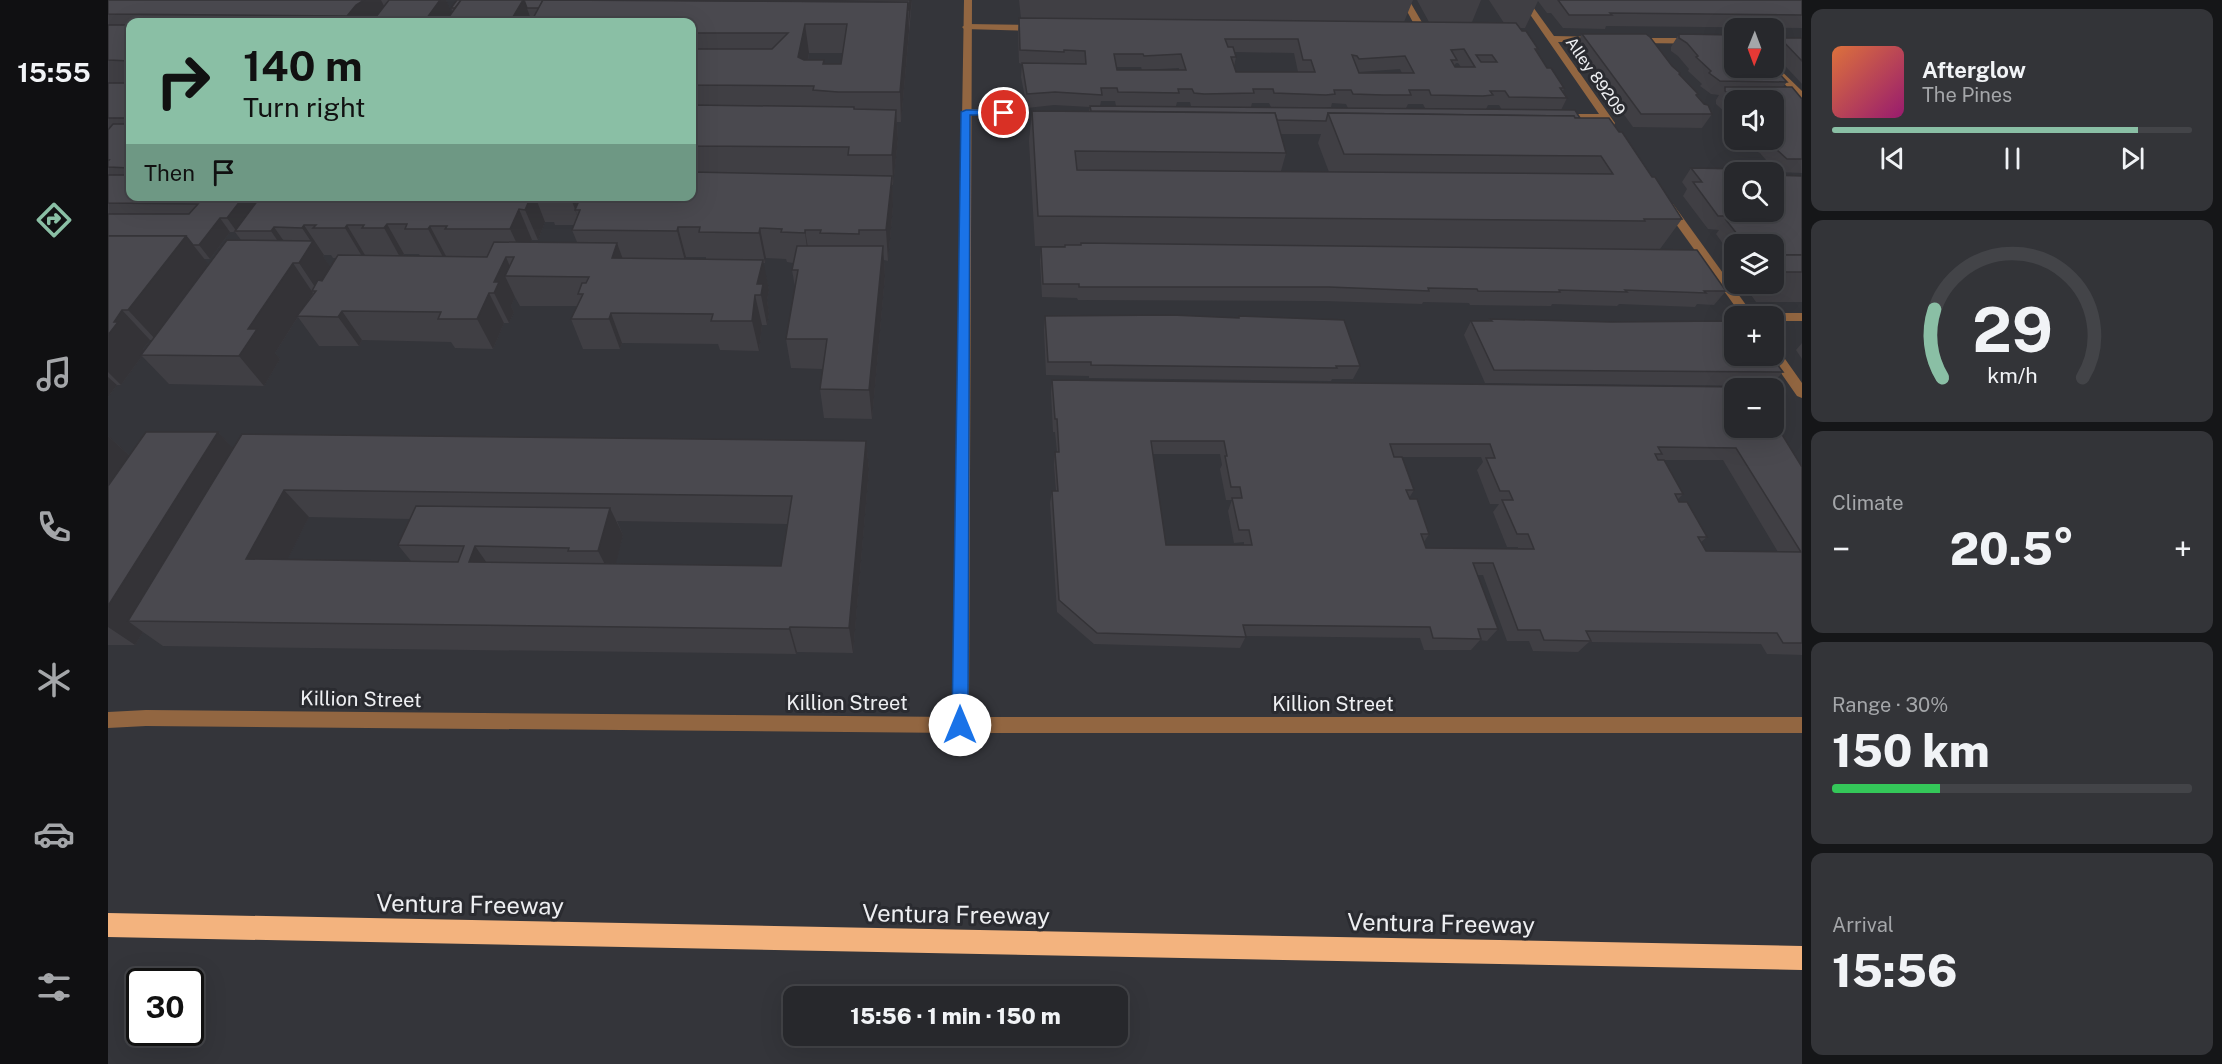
<!DOCTYPE html>
<html lang="en">
<head>
<meta charset="utf-8">
<style>
	:root { --surface:#27282c; --page:#333438; --text:#f1f3f6; --muted:#a4a6a9; --line:#434448; --accent:#8abfa5 }
	body { margin:0; font-family:"Public Sans",sans-serif; background:var(--page); color:var(--text); height:100vh; display:flex; flex-direction:column; font-size:22px; white-space:nowrap }
	* { box-sizing:border-box; margin:0 }
	p { font-size:20px; color:var(--muted) }
	.icon { flex:none; width:33px; height:33px; fill:none; stroke:currentColor; stroke-width:2; stroke-linecap:round; stroke-linejoin:round }
	.map { position:relative; flex:1; overflow:hidden }
	.drawer { display:flex; flex-direction:column; gap:9px; padding:9px; background:#151618; width:420px }
	.drawer>* { flex:none }
	.banner { position:absolute; left:18px; top:18px; width:570px; height:183px; border-radius:12px; box-shadow:0 6px 24px #0002,0 0 0 2px var(--line); background:#8abfa5; color:#111; overflow:hidden }
	.needle { width:39px; rotate:181deg }
	.controls { position:absolute; left:1616px; top:18px; display:grid; gap:12px }
	.controls a { display:grid; place-items:center; width:60px; height:60px; border-radius:12px; background:var(--surface); box-shadow:0 6px 24px #0002,0 0 0 2px var(--line); font-size:30px }
	.speed { position:absolute; left:18px; top:968px; display:flex; gap:12px; font-size:30px; font-weight:700; text-align:center }
	.speed>* { display:grid; place-content:center; width:78px; height:78px; border-radius:50%; background:var(--surface); box-shadow:0 6px 24px #0002,0 0 0 2px var(--line); line-height:1 }
	.speed .limit { border:3px solid #111; border-radius:9px; background:#fff; color:#111 }
	.pin { position:absolute; display:grid; place-items:center; width:51px; height:51px; color:#fff; margin:-26px; border:3px solid #fff; border-radius:50%; box-shadow:0 2px 6px #0007 }
	.me { position:absolute; width:66px; margin:-33px; rotate:0deg; stroke-linejoin:round; filter:drop-shadow(0 0 4px #0008) }
	.turn { display:flex; align-items:center; gap:21px; height:126px; padding:0 18px; font-size:27px }
	.turn .icon { width:78px; height:78px; stroke-width:2.5 }
	.turn b { display:block; font-size:42px; line-height:51px }
	.then { display:flex; align-items:center; height:57px; padding:0 18px; background:#0003; gap:12px; font-size:22px }
	.big { font-size:45px; font-weight:800; line-height:1.1 }
	.drawer .widget { flex:1; display:flex; flex-direction:column; justify-content:center; gap:9px; min-width:0; padding:0 21px; border-radius:12px; background:var(--page) }
	.drawer .dial { align-items:center; gap:0 }
	.dial svg { height:156px; overflow:visible; fill:none; stroke:var(--line); stroke-width:7; stroke-linecap:round; text-anchor:middle }
	.dial text { fill:var(--text); stroke:none }
	.song { display:flex; align-items:center; gap:18px }
	.cover { width:72px; height:72px; border-radius:9px; background:linear-gradient(135deg,hsl(20 70% 55%),hsl(320 70% 35%)) }
	.played { height:6px; border-radius:3px; background:linear-gradient(90deg,var(--accent) 85%,var(--line) 85%) }
	.keys { display:flex; justify-content:space-around; direction:ltr }
	.heat { display:flex; justify-content:space-between; align-items:center; font-size:33px; direction:ltr }
	.charge { height:9px; border-radius:4px; background:linear-gradient(90deg,#34c759 30%,var(--line) 0) }
	.trip { position:absolute; left:675px; top:986px; width:345px; height:60px; border-radius:12px; background:var(--surface); box-shadow:0 6px 24px #0002,0 0 0 2px var(--line); font-weight:800; line-height:60px; text-align:center }
	main { display:flex; flex:1; min-height:0 }
	.menu { display:flex; flex-direction:column; width:108px; justify-content:space-around; align-items:center; background:#101012; color:var(--muted) }
	.menu .icon { width:42px; height:42px }
	.menu .selected { color:var(--accent) }
	.menu b { font-size:27px; color:var(--text) }
	.map>svg:first-child { display:block }
	.lines { fill:none; stroke-linecap:round; stroke-linejoin:round }
	.lane { fill:#926641; fill-rule:evenodd }
	.street { fill:#926641; fill-rule:evenodd }
	.highway { fill:#f3b37e; fill-rule:evenodd }
	.wall { fill:#403f44; fill-rule:evenodd }
	.shaded-wall { fill:#343337 }
	.building { fill:#4a494f; stroke:#343337; stroke-width:1.5; fill-rule:evenodd }
	.route { fill:#1a73e8; stroke:#114b97; stroke-width:1.5 }
	.labels { text-anchor:middle; stroke-width:6; stroke-linejoin:round; paint-order:stroke }
	.far-street-label { font-size:16px; fill:#eeeff2; stroke:#2a2b30 }
	.street-label { font-size:20px; fill:#eeeff2; stroke:#2a2b30 }
	.near-street-label { font-size:24px; fill:#eeeff2; stroke:#2a2b30 }
</style>
</head>
<body>
<main>
<nav class="menu">
<b>15:55</b>
<svg class="icon selected" aria-label="directions" viewBox="0 0 24 24"><path d="M12 3l9 9-9 9-9-9zM9 14v-3h6M13 9l2 2-2 2"/></svg>
<svg class="icon" aria-label="music" viewBox="0 0 24 24"><path d="M9 18V5l10-2v13"/><circle cx="6" cy="18" r="3"/><circle cx="16" cy="16" r="3"/></svg>
<svg class="icon" aria-label="phone" viewBox="0 0 24 24"><path d="M5 4h4l2 5-3 2q2 4 5 5l2-3 5 2v4C11 20 4 13 5 4z"/></svg>
<svg class="icon" aria-label="climate" viewBox="0 0 24 24"><path d="M12 3v18M4 7l16 10M4 17L20 7"/></svg>
<svg class="icon" aria-label="car" viewBox="0 0 24 24"><path d="M5 17H2v-5l4-1 3-4h7l3 4 3 1v5h-3M9 17h6M6 11h13"/><circle cx="7" cy="17" r="2"/><circle cx="17" cy="17" r="2"/></svg>
<svg class="icon" aria-label="filters" viewBox="0 0 24 24"><path d="M4 7h16M4 17h16"/><circle cx="9" cy="7" r="2"/><circle cx="15" cy="17" r="2"/></svg>
</nav>
<div class="map">
<svg width="1694" height="1064" viewBox="0 0 1694 1064">
	<rect width="100%" height="100%" fill="#34353a"/>
	<g class="lines">
		<g class="lane">
			<polygon points="1293,0 1301,0 1319,31 1317,33 1301,33 1301,29 1308,28"/>
			<polygon points="1412,0 1420,0 1446,36 1494,37 1496,39 1491,42 1450,42 1507,123 1506,125 1498,125 1495,120 1449,119 1449,115 1453,114 1491,114"/>
			<polygon points="859,24 929,25 934,28 929,31 856,29 854,27"/>
			<polygon points="1521,38 1626,38 1626,44 1524,43 1519,40"/>
			<rect x="1665" y="39" width="29" height="6"/>
			<polygon points="1665,63 1694,91 1694,100 1690,99 1662,68 1665,68"/>
			<polygon points="858,109 912,110 917,113 912,116 854,114 854,110"/>
			<polygon points="1561,203 1565,204 1646,316 1634,316 1555,206"/>
			<polygon points="1665,313 1694,313 1694,321 1665,321 1665,316 1659,316"/>
			<polygon points="1665,347 1670,349 1694,383 1694,398 1689,396 1661,356 1665,356"/>
		</g>
		<polygon class="street" points="856,0 864,0 861,717 1694,717 1694,733 852,733 38,726 0,728 0,712 38,710 844,717"/>
		<polygon class="highway" points="0,913 1694,946 1694,970 0,937"/>
	</g>
	<g class="wall">
		<path d="M0 0H338L343 14 345 12 343 8 349 0H804L793 122H789L790 139 785 185H784L785 206 780 261 776 260 777 276 764 419 716 418 712 389 715 369 683 368 678 339 687 287 684 270 685 263 679 262 678 259 658 258 657 263H655L661 290 659 300 661 314 659 325H654L651 351 612 350 610 344 514 343 512 349H475L463 319 469 306H412L407 297 403 306 406 312 401 323H396L385 349 347 348 343 342 254 340 251 346H211L190 317 167 353 172 359 156 386 61 384 34 356 13 385H9L0 397ZM22 22H584V196H22ZM701 53H734L733 64H717L700 60ZM437 222H446L447 225H466L464 230 469 242H423L424 240H430ZM122 232H127L133 240 101 265 96 259H102ZM296 254H311L312 256H295ZM216 255H223L225 258H228L222 267 215 256ZM578 257H598V259H578ZM42 340H44L37 350 35 349Z"/>
		<path d="M911 0H1305L1296 22H1321L1309 0H1373L1364 22 1396 23 1381 0H1694V28L1498 26 1497 29 1455 28 1443 13H1439L1430 1 1417 28H1412L1430 49 1428 52 1439 68 1456 88 1455 91 1459 98 1453 110 1472 118 1544 177 1574 219 1552 249 1618 291 1606 305 1589 304 1587 307 1511 304 1509 306 1444 304 1443 306 1362 305 1361 303 1315 302 1314 304 1215 301 970 300 969 298 934 297 932 260 933 247H957V246H927L921 141 924 111H981L982 107 946 105 919 108 913 77 914 64 911 63 910 31 911 18H913ZM1127 52 1186 53 1190 72H1128L1126 66 1128 57ZM1348 63H1350L1353 67H1347L1346 66ZM1009 67H1033L1034 70 1071 68V70H1009ZM1292 69 1294 73 1251 72ZM993 101H1007L1008 106H1068L1069 102H1082L1083 106 1091 107 992 106ZM1144 103H1161L1163 107 1201 108 1101 107H1143ZM1224 103 1238 104 1240 108H1258H1216L1223 107ZM1300 104H1315L1317 108 1361 109H1281L1298 108ZM1380 105H1391L1394 110 1370 109H1378ZM1173 134H1213L1210 143 1221 172 1173 171 1178 153Z"/>
		<polygon points="1474,34 1571,74 1604,114 1594,128 1525,127 1467,47"/>
		<polygon points="1571,34 1679,82 1675,87 1694,99 1694,173 1668,172 1657,162 1658,160 1652,153 1643,149 1636,140 1665,140 1665,100 1626,100 1626,126 1619,121 1621,119 1619,117 1620,115 1608,104 1608,100 1611,95 1603,94 1592,86 1594,84 1580,71 1581,69 1570,56 1563,51 1563,47"/>
		<polygon points="1672,38 1694,38 1694,84 1665,53 1665,48"/>
		<polygon points="1583,168 1665,212 1665,175 1694,176 1694,302 1648,302 1636,285 1637,284 1665,284 1665,244 1626,244 1626,259 1608,234 1611,230 1600,229 1575,196 1579,189 1574,182"/>
		<polygon points="937,316 1130,318 1131,316 1252,366 1245,379 1224,379 1223,381 981,378 981,376 938,375 936,330"/>
		<polygon points="1382,319 1503,322 1619,324 1675,372 1662,386 1377,383 1356,335 1363,321 1381,321"/>
		<polygon points="1694,343 1694,359 1688,350"/>
		<path d="M944 380 1626 388 1694 467V655L1659 654 1653 644 1481 642 1470 652 1425 651 1421 641H1399L1375 575H1369L1390 629 1379 641 1372 640 1363 650H1316L1312 638 1138 636 1132 648 986 644 949 612 942 503 944 491H948L946 465 947 452H949L947 432H945L943 393ZM1045 454H1112L1114 465 1112 469 1118 500H1124L1120 511 1126 543 1136 542V545H1058ZM1286 457H1373L1375 462 1369 470 1382 504H1391L1385 512 1399 547H1410V548H1318L1316 542 1321 534 1301 498 1306 490ZM1550 460H1615L1670 552 1598 551 1593 542 1599 537 1571 502 1570 499 1575 494Z"/>
		<path d="M110 432 125 449 758 441 761 469 745 653 689 652 688 654 55 646 35 632 27 645H0V436L21 455ZM201 517 302 519 290 545 303 561 179 560ZM509 521 679 524 673 566 507 564 515 535Z"/>
	</g>
	<g class="shaded-wall">
		<polygon points="256,0 273,0 279,12 277,22 242,22 239,16 248,5"/>
		<polygon points="323,0 338,0 347,22 345,21 338,21 339,22 316,22"/>
		<polygon points="415,0 416,0 424,22 402,22"/>
		<polygon points="802,0 804,0 801,24 801,11"/>
		<polygon points="800,2 801,31 793,122 792,92"/>
		<polygon points="697,24 701,53 694,87 690,57"/>
		<polygon points="788,110 790,139 785,185 784,155"/>
		<polygon points="784,176 785,206 780,261 778,230"/>
		<polygon points="136,196 155,196 129,232 119,218"/>
		<polygon points="423,196 427,196 437,222 430,240 417,210"/>
		<polygon points="462,196 466,196 471,210 467,210 473,225"/>
		<polygon points="411,209 424,240 416,259 402,229"/>
		<polygon points="112,218 122,232 102,259 91,245"/>
		<polygon points="279,224 296,254 293,259 276,228"/>
		<polygon points="196,225 216,255 215,256 225,271 211,293 191,263 204,243 194,228"/>
		<polygon points="239,225 257,255 255,258 237,228"/>
		<polygon points="322,226 338,256 336,259 320,229"/>
		<polygon points="166,227 187,257 184,262 163,231"/>
		<polygon points="570,227 578,257 577,261 569,231"/>
		<polygon points="652,228 658,258 657,263 651,233"/>
		<polygon points="697,230 702,260 701,263 697,233"/>
		<polygon points="78,236 102,266 48,340 20,310"/>
		<polygon points="509,243 520,273 504,258"/>
		<polygon points="775,246 777,276 764,419 761,390"/>
		<polygon points="398,257 406,276 397,276 407,297 403,306 406,312 401,323 386,293 386,282"/>
		<polygon points="655,260 661,290 659,300 661,314 659,325 653,295 649,284"/>
		<polygon points="185,263 205,293 167,353 172,359 156,386 131,356 140,329"/>
		<polygon points="381,293 396,323 385,349 369,319"/>
		<polygon points="647,295 654,325 651,351 644,321"/>
		<polygon points="14,310 42,340 35,349 38,351 33,355 34,356 13,385 0,372 0,335 6,322"/>
		<polygon points="234,311 254,340 251,346 230,317"/>
		<polygon points="503,313 514,343 512,349 501,319"/>
		<polygon points="0,377 9,385 0,397"/>
		<polygon points="110,432 136,461 20,621 35,632 27,645 0,627 0,606"/>
		<polygon points="0,436 22,456 0,487"/>
		<polygon points="758,441 761,469 745,653 741,628"/>
		<polygon points="176,490 201,517 166,586 138,559"/>
		<polygon points="502,508 515,535 504,578 490,551"/>
		<polygon points="367,546 386,573 361,562"/>
		<polygon points="682,627 689,652 688,654 681,629"/>
	</g>
	<g class="building">
		<polygon points="0,0 256,0 248,5 239,16 0,14"/>
		<polygon points="281,0 332,0 316,22 264,22"/>
		<polygon points="349,0 353,0 347,8 343,8"/>
		<polygon points="353,0 415,0 402,22 344,22 345,21 338,21"/>
		<polygon points="416,0 435,0 431,8 419,8"/>
		<path d="M435 0 800 2 792 92H730L705 90 706 86 584 85V49H664L680 33H584V22H423ZM697 24H739L733 64H715L716 60H696L690 57Z"/>
		<polygon points="532,0 802,0 801,11 800,2"/>
		<polygon points="1450,0 1694,0 1694,15 1502,13 1504,15 1461,15"/>
		<path d="M911 18 1408 23 1414 31H1418L1430 49H1427L1439 68H1443L1456 88H1452L1459 98 1401 97 1397 91H1382L1385 95 1375 96 1323 95 1321 90H1301L1303 95H1275L1245 94 1243 90H1226L1227 94 1218 95 1166 93 1165 89H1145L1146 93 1096 94 1086 93 1084 89H1070L1071 93 1010 92 1009 88H993L994 95 947 92 919 94 914 63 978 64 977 51 956 50V52L912 50ZM1117 39H1190L1195 60H1203L1207 72H1128L1123 57H1128L1125 47H1120ZM1356 49 1367 67H1347L1343 60H1349L1343 50ZM1006 54H1035L1036 56 1073 54 1078 70H1009ZM1244 55 1249 56 1251 59 1297 56 1306 73H1251ZM1368 55H1384L1389 62H1373Z"/>
		<polygon points="0,25 22,25 22,61 0,60"/>
		<polygon points="1474,34 1538,34 1542,37 1564,66 1572,73 1571,74 1590,94 1588,95 1596,104 1600,105 1604,114 1533,114"/>
		<polygon points="1571,34 1626,35 1626,68 1665,67 1679,82 1612,81 1601,73 1603,71 1588,57 1590,56 1579,43 1571,38"/>
		<polygon points="1672,38 1694,38 1694,61"/>
		<rect x="0" y="83" width="22" height="35"/>
		<polygon points="1617,87 1684,87 1694,99 1694,159 1679,159 1668,149 1669,147 1662,140 1665,140 1665,100 1628,100 1617,91"/>
		<polygon points="584,105 746,107 746,109 788,110 784,155 740,155 741,147 584,146"/>
		<polygon points="982,106 1467,110 1472,118 1467,118 1466,116 1220,113 1218,121 1169,120 1167,113 983,111"/>
		<polygon points="924,111 1167,113 1178,153 967,151 969,170 1505,174 1493,156 1236,154 1220,113 1466,116 1467,118 1501,118 1511,132 1514,132 1544,177 1547,177 1574,219 1536,219 1537,221 930,216"/>
		<polygon points="5,124 22,124 22,168 0,167 0,161 1,160 0,160 0,130"/>
		<polygon points="1583,168 1635,169 1638,172 1626,172 1626,212 1665,212 1665,181 1670,181 1665,175 1694,176 1694,255 1665,255 1665,244 1637,244 1618,220 1632,220 1628,216 1610,216 1585,182 1594,182"/>
		<polygon points="584,172 784,176 778,230 751,230 751,234 712,233 713,230 697,230 697,233 673,232 674,229 652,228 651,233 591,232 592,227 570,227 569,231 464,230 472,210 467,210 473,196 584,196"/>
		<polygon points="0,175 22,175 22,196 136,196 119,218 112,218 91,245 85,245 78,236 0,236 0,214 81,214 90,204 0,203"/>
		<polygon points="153,196 423,196 417,210 411,209 402,229 337,229 339,226 322,226 320,229 297,229 299,224 279,224 276,228 254,228 256,225 239,225 237,228 205,228 208,225 196,225 194,228 166,227 163,231 127,231"/>
		<polygon points="0,236 78,236 20,310 14,310 6,322 10,322 0,335"/>
		<polygon points="119,240 205,241 191,263 185,263 140,329 149,329 131,356 33,355"/>
		<polygon points="386,242 509,243 504,258 655,260 649,284 655,284 653,295 647,295 644,321 603,321 605,314 503,313 501,319 463,319 475,294 470,294 474,283 478,283 481,277 397,276 406,257 398,257 386,282 391,282 386,293 381,293 369,319 330,319 333,312 234,311 230,317 189,316 208,291 204,291 210,280 214,281 230,255 379,257"/>
		<polygon points="973,243 1589,250 1618,291 1596,291 1598,293 1517,290 1519,292 1451,290 1452,292 1370,291 1369,289 1320,288 1321,291 1221,287 971,287 971,284 935,284 933,247 957,247 957,245 973,245"/>
		<polygon points="689,246 775,246 761,390 712,389 719,339 678,339 690,270 684,270"/>
		<polygon points="1665,255 1694,255 1694,272 1674,272 1665,260"/>
		<polygon points="1064,315 1131,318 1131,316 1236,320 1252,366 1228,366 1229,368 983,365 983,362 940,362 937,316"/>
		<polygon points="1382,319 1503,322 1617,321 1619,324 1626,324 1626,356 1663,356 1675,372 1386,370 1363,321 1384,321"/>
		<path d="M944 380 1636 387 1637 388H1626V428H1665V420L1694 467V643H1675L1669 633 1478 631 1483 641 1436 640 1432 630H1410L1385 563H1365L1390 629H1370L1373 639 1325 638 1322 627 1135 625 1138 637 989 633 951 600 944 491H950L947 452H951L949 419H947ZM1043 441H1116L1119 456H1117L1123 487H1132L1134 498H1124L1131 530H1141L1144 545H1058ZM1282 444H1382L1387 458H1378L1392 491H1401L1405 500H1394L1409 534H1420L1426 549 1318 548 1313 534H1321L1309 499H1302L1298 490H1306L1294 457H1286ZM1550 447 1628 448 1693 552 1598 551 1590 537H1599L1579 502H1571L1567 494H1575L1556 460H1550L1547 454H1554Z"/>
		<polygon points="38,432 110,432 0,606 0,486"/>
		<path d="M134 434 758 441 741 628 682 627 681 629 20 621ZM176 490 684 496 673 566 361 562 367 546 461 548 460 551H490L502 508 308 506 290 545 356 546 350 562 138 559Z"/>
	</g>
	<polygon class="route" points="896,110 899,111 899,115 862,115 860,725 858,730 852,733 846,730 844,725 853,112 858,110"/>
	<g class="labels">
		<g class="far-street-label">
			<text transform="translate(1488 76) rotate(55)" y="6">Alley 89209</text>
		</g>
		<g class="street-label">
			<text transform="translate(253 699) rotate(1)" y="7">Killion Street</text>
			<text x="739" y="710">Killion Street</text>
			<text x="1225" y="711">Killion Street</text>
		</g>
		<g class="near-street-label">
			<text transform="translate(362 905) rotate(1)" y="8">Ventura Freeway</text>
			<text transform="translate(848 915) rotate(1)" y="8">Ventura Freeway</text>
			<text transform="translate(1333 924) rotate(1)" y="8">Ventura Freeway</text>
		</g>
	</g>
</svg>
<div class="controls">
<a><svg class="needle" viewBox="-14 -14 28 28"><path d="M0-13l5 13h-10z" fill="#e53935"/><path d="M0 13l5-13h-10z" fill="#a4a6a9"/></svg></a>
<a><svg class="icon" aria-label="sound" viewBox="0 0 24 24"><path d="M4 9h4l5-4v14l-5-4H4zM17 9q2 3 0 6"/></svg></a>
<a><svg class="icon" aria-label="search" viewBox="0 0 24 24"><circle cx="10" cy="10" r="6"/><path d="M15 15l6 6"/></svg></a>
<a><svg class="icon" aria-label="layers" viewBox="0 0 24 24"><path d="M12 4l9 5-9 5-9-5zM3 14l9 5 9-5"/></svg></a>
<a>+</a>
<a>−</a>
</div>
<div class="speed"><div class="limit">30</div></div>
<div class="pin" style="left:896px;top:113px;background:#d93025"><svg class="icon" aria-label="arrive" viewBox="0 0 24 24"><path d="M6 21V4h12l-3 4 3 4H6"/></svg></div>
<svg class="me" style="left:852px;top:725px" viewBox="-20 -20 40 40"><circle r="19" fill="#fff"/><path d="M0-13L10 11 0 6-10 11z" fill="#1a73e8"/></svg>
<div class="trip">15:56 · 1 min · 150 m</div>
<div class="banner">
<div class="turn"><svg class="icon" aria-label="right" viewBox="0 0 24 24"><path d="M7 20v-9h11M14 6l5 5-5 5"/></svg><div><b>140 m</b>Turn right</div></div>
<div class="then">Then<svg class="icon" aria-label="arrive" viewBox="0 0 24 24"><path d="M6 21V4h12l-3 4 3 4H6"/></svg></div>
</div>
</div>
<section class="drawer">
<div class="widget">
<div class="song"><i class="cover"></i><div><b>Afterglow</b><p>The Pines</p></div></div>
<div class="played"></div>
<div class="keys"><svg class="icon" aria-label="previous" viewBox="0 0 24 24"><path d="M18 5L8 12l10 7zM5 5v14"/></svg><svg class="icon" aria-label="pause" viewBox="0 0 24 24"><path d="M8 5v14M16 5v14"/></svg><svg class="icon" aria-label="next" viewBox="0 0 24 24"><path d="M6 5l10 7-10 7zM19 5v14"/></svg></div>
</div>
<div class="widget dial"><svg viewBox="0 0 100 80">
<path d="M14 69A42 42 0 1 1 86 69"/>
<path d="M14 69A42 42 0 0 1 10 34" stroke="#8abfa5"/>
<text x="50" y="56" font-size="32" font-weight="700">29</text>
<text x="50" y="72" font-size="11">km/h</text>
</svg></div>
<div class="widget"><p>Climate</p>
<div class="heat"><a>−</a><b class="big">20.5°</b><a>+</a></div>
</div>
<div class="widget"><p>Range · 30%</p><b class="big">150 km</b><div class="charge"></div></div>
<div class="widget"><p>Arrival</p><b class="big">15:56</b></div>
</section>
</main>
</body>
</html>
